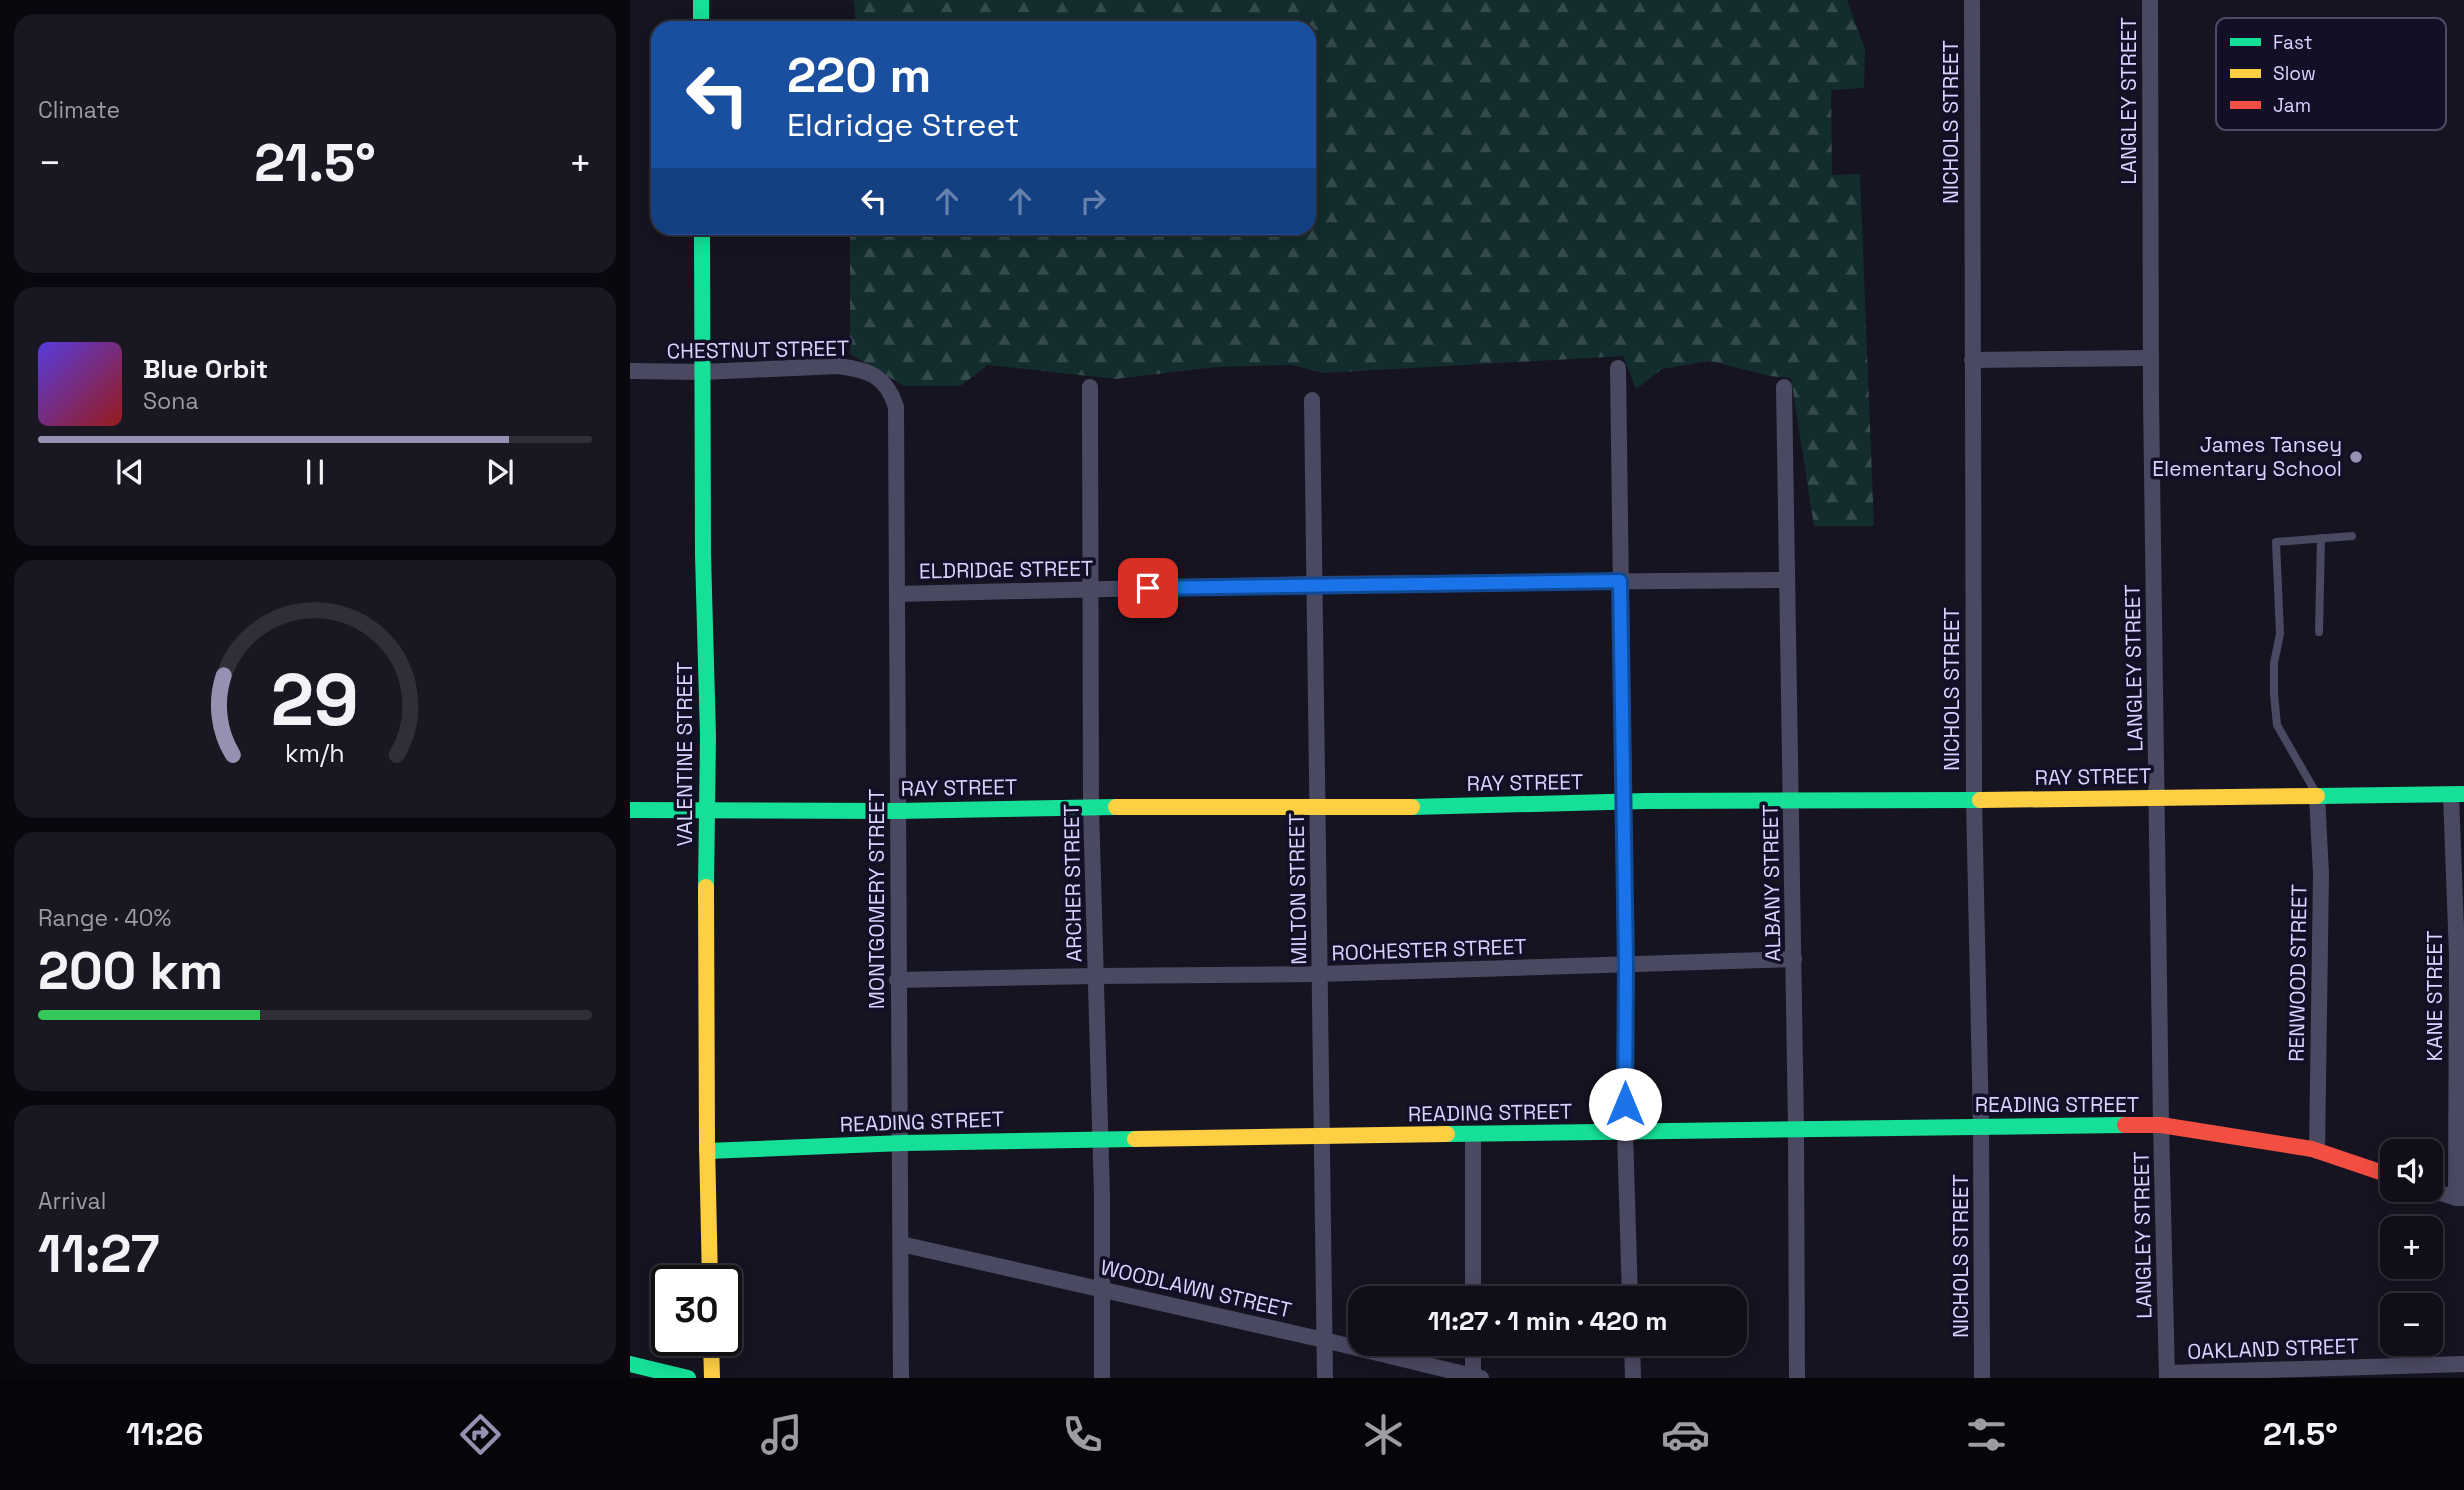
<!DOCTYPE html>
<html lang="en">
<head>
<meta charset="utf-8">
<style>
	:root { --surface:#100f19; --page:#191822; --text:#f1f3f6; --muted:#9c9ca2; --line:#302f38; --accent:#9591b1 }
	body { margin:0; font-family:"Space Grotesk",sans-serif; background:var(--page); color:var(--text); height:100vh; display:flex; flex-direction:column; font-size:26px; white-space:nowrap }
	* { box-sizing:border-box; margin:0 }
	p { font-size:23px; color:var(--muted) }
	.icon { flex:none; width:38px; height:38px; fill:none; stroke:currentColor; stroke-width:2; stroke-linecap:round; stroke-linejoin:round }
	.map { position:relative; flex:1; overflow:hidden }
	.drawer { display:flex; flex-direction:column; gap:14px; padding:14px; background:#09080e; width:630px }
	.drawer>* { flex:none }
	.hud { position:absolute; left:21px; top:21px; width:665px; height:214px; border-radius:21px; box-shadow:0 4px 18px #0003,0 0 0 2px var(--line); background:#1a4fa0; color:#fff; overflow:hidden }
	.buttons { position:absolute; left:1750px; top:1139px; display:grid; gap:14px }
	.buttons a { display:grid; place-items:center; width:63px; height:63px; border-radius:14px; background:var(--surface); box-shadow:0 4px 18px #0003,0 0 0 2px var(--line); font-size:35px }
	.speed { position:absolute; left:21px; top:1265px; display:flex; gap:14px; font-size:35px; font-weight:700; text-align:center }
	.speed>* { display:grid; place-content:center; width:91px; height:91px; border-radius:50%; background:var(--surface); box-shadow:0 4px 18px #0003,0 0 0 2px var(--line); line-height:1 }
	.speed .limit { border:4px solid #111; border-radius:10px; background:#fff; color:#111 }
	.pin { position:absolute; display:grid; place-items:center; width:60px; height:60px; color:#fff; margin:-30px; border-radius:14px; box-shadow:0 4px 10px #0006 }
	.me { position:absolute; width:77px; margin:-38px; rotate:0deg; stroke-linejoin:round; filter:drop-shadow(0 0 5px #0008) }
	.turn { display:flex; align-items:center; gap:24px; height:147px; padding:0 21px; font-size:32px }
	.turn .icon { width:91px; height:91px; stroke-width:2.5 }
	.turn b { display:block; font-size:49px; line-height:60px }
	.lanes { display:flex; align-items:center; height:66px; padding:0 21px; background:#0003; justify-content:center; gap:35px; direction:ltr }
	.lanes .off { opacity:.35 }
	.big { font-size:52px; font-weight:700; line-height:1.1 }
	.drawer .widget { flex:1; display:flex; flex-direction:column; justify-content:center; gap:10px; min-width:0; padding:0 24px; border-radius:21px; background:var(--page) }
	.drawer .dial { align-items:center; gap:0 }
	.dial svg { height:182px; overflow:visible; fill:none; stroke:var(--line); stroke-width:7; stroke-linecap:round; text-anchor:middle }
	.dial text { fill:var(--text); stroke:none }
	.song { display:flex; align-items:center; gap:21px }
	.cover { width:84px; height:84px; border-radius:10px; background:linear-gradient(135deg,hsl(250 70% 55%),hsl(0 70% 35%)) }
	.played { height:7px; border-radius:4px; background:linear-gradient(90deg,var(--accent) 85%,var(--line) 85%) }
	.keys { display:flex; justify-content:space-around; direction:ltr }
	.heat { display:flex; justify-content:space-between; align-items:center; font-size:38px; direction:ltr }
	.charge { height:10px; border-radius:5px; background:linear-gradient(90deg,#34c759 40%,var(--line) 0) }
	.trip { position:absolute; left:718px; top:1286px; width:399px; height:70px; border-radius:21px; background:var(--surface); box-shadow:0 4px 18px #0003,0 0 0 2px var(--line); font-weight:700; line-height:70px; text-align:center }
	.menu { display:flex; height:112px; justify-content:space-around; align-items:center; background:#06060a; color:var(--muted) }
	.menu .icon { width:49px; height:49px }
	.menu .current { color:var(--accent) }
	.menu b { font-size:32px; color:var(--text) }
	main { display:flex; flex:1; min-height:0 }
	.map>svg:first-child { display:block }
	.forest { fill:url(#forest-firs) }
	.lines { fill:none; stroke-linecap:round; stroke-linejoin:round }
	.lane { stroke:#4a4962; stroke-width:8 }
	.street { stroke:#4a4962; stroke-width:16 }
	.fast { stroke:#16e098; stroke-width:16 }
	.slow { stroke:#ffcf43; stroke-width:16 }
	.jam { stroke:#f24e42; stroke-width:16 }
	.route-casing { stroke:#114b97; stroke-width:18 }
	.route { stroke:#1a73e8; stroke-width:12 }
	.poi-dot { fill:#9591b1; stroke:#130f26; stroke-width:2.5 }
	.labels { text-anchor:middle; stroke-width:7; stroke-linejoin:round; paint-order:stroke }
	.street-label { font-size:21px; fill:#d9d4ff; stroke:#130f26 }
	.poi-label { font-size:21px; fill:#d9d4ff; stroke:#130f26; text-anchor:end }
	.key { fill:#130f26; stroke:#4e4a67; stroke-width:2 }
	.key-label { font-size:19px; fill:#d9d4ff }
</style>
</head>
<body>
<main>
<section class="drawer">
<div class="widget"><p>Climate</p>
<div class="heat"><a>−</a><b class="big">21.5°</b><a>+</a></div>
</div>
<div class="widget">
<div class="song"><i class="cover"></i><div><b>Blue Orbit</b><p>Sona</p></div></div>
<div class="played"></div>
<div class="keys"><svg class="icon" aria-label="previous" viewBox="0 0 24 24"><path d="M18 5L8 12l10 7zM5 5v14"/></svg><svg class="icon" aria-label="pause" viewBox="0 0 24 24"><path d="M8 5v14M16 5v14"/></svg><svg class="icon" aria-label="next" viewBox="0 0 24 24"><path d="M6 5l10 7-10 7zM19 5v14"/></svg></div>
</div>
<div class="widget dial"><svg viewBox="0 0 100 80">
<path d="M14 69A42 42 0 1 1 86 69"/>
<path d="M14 69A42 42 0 0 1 10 34" stroke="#9591b1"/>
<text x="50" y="56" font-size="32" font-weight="700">29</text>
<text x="50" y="72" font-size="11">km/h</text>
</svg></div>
<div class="widget"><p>Range · 40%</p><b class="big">200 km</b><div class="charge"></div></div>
<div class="widget"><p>Arrival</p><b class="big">11:27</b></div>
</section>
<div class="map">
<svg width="1834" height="1378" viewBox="0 0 1834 1378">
	<defs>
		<pattern id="forest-firs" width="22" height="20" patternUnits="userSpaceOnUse" patternTransform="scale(1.75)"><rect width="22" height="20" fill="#132c2d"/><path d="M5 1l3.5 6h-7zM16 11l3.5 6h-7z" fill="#354a4c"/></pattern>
	</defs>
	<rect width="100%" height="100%" fill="#161421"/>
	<polygon class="forest" points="218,0 1217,0 1235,49 1234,88 1201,90 1202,175 1230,174 1244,526 1184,526 1161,378 1140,376 1080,361 1032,369 1006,389 993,356 694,373 661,365 586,367 485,379 358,365 330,386 274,386 220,354 220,228 679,228 679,28 226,28 224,1"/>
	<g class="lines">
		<g class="lane">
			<polyline points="1689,632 1691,538"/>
			<polyline points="1686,793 1647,725 1644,694 1644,663 1650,634 1646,542 1722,536"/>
		</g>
		<g class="street">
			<polyline points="1342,0 1344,800 1351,1126 1352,1378"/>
			<polyline points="1520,0 1521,399 1531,1125 1537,1378"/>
			<polyline points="1342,360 1521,358"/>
			<polyline points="988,368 996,966 995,1132 1000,1298"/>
			<path d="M0 371 73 372 208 366C238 370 256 375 266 407L271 1378"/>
			<polyline points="460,387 461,807 472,1196 472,1378"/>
			<polyline points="1154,387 1166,1129 1167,1378"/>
			<polyline points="682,400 695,1378"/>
			<polyline points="267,594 685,584 1157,580"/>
			<polyline points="1821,795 1827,956 1826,1198"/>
			<polyline points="267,980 466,976 690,974 1164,959"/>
			<polyline points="843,1134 843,1298"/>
			<polyline points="1687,1151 1691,874 1687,796"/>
			<polyline points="1801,1190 1826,1198 1834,1198"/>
			<polyline points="271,1244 694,1340 851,1378"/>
			<polyline points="843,1344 843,1376"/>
			<polyline points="1002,1344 1003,1378"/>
			<polyline points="1537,1373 1834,1364"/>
		</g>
		<g class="fast">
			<polyline points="71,0 71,28"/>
			<polyline points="72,228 73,555 78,736 76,887"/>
			<polyline points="1687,796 1834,794"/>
			<polyline points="782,807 1016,801 1350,800"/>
			<polyline points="0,810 267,811 486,807"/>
			<polyline points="817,1134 1495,1125"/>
			<polyline points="77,1151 273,1143 505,1139"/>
			<polyline points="0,1364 58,1378"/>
		</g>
		<g class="slow">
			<polyline points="1350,800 1687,796"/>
			<polyline points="486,807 782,807"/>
			<polyline points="76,887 77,1144 80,1281"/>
			<polyline points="505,1139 817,1134"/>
			<polyline points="81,1340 82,1378"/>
		</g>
		<polyline class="jam" points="1495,1125 1531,1125 1682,1149 1762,1176"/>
	</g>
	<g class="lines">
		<defs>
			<polyline id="route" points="518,588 990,581 996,966 995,1104"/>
		</defs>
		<use href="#route" class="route-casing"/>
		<use href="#route" class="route"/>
	</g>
	<circle class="poi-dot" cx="1726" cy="457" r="7"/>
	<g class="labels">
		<g class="street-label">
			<text transform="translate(1499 101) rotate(-90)" y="7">LANGLEY STREET</text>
			<text transform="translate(1321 122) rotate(-90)" y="7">NICHOLS STREET</text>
			<text transform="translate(128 350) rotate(-1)" y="7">CHESTNUT STREET</text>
			<text transform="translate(376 570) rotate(-1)" y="7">ELDRIDGE STREET</text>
			<text transform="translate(1504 668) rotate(-91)" y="7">LANGLEY STREET</text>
			<text transform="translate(1322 689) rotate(-90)" y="7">NICHOLS STREET</text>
			<text transform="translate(55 754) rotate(-90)" y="7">VALENTINE STREET</text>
			<text transform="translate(1463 777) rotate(-1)" y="7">RAY STREET</text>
			<text transform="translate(895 783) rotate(-1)" y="7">RAY STREET</text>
			<text transform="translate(329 788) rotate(-1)" y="7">RAY STREET</text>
			<text transform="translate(443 883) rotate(-91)" y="7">ARCHER STREET</text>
			<text transform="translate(1142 883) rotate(-91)" y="7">ALBANY STREET</text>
			<text transform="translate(668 889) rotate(-91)" y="7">MILTON STREET</text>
			<text transform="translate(247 899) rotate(-90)" y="7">MONTGOMERY STREET</text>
			<text transform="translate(799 950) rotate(-2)" y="7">ROCHESTER STREET</text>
			<text transform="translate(1668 973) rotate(-89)" y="7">RENWOOD STREET</text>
			<text transform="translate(1805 996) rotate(-90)" y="7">KANE STREET</text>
			<text x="1427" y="1112">READING STREET</text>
			<text transform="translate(860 1113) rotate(-1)" y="7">READING STREET</text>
			<text transform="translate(292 1122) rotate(-2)" y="7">READING STREET</text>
			<text transform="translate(1513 1235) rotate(-91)" y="7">LANGLEY STREET</text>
			<text transform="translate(1331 1256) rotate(-90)" y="7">NICHOLS STREET</text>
			<text transform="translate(566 1289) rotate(13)" y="7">WOODLAWN STREET</text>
			<text transform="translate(1643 1349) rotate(-2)" y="7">OAKLAND STREET</text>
		</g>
		<g class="poi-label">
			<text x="1712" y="452">James Tansey<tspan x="1712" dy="24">Elementary School</tspan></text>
		</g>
	</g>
	<rect x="1586" y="18" width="230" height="112" rx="10" class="key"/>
	<rect x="1600" y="38" width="31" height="8" fill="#16e098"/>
	<rect x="1600" y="69" width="31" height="9" fill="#ffcf43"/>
	<rect x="1600" y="101" width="31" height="8" fill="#f24e42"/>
	<g class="key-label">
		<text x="1643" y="49">Fast</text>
		<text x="1643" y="80">Slow</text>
		<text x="1643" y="112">Jam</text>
	</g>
</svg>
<div class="buttons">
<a><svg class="icon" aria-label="sound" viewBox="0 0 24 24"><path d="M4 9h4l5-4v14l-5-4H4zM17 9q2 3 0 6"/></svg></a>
<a>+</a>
<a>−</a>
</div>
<div class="speed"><div class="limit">30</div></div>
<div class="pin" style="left:518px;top:588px;background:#d93025"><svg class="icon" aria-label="arrive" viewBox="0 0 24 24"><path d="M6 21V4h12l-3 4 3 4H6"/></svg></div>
<svg class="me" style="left:995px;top:1104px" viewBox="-20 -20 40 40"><circle r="19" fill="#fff"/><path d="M0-13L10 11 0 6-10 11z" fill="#1a73e8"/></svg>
<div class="trip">11:27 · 1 min · 420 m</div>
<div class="hud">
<div class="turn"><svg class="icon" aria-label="left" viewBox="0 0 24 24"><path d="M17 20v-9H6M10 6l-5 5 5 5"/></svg><div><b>220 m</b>Eldridge Street</div></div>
<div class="lanes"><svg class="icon" aria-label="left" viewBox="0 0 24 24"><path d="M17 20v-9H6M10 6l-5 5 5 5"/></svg><svg class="icon off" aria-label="ahead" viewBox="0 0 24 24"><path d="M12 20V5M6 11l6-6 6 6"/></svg><svg class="icon off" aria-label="ahead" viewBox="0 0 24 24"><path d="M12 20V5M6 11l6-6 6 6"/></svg><svg class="icon off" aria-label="right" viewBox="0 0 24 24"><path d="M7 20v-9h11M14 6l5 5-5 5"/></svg></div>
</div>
</div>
</main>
<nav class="menu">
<b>11:26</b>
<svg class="icon current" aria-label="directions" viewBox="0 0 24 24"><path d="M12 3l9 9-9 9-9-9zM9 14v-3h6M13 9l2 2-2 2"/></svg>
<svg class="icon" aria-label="music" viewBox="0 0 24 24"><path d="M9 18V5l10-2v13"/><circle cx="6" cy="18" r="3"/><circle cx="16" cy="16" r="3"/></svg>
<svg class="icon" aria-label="phone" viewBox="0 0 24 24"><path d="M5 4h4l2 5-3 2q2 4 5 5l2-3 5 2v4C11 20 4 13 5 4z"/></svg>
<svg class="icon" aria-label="climate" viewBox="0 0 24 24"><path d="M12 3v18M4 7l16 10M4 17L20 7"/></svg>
<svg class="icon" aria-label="car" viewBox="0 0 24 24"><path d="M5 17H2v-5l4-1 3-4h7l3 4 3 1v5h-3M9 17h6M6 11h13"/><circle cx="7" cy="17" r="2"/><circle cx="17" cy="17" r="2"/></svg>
<svg class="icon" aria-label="filters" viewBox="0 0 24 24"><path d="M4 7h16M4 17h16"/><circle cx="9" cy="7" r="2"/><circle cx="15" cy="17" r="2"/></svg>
<b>21.5°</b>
</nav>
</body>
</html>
